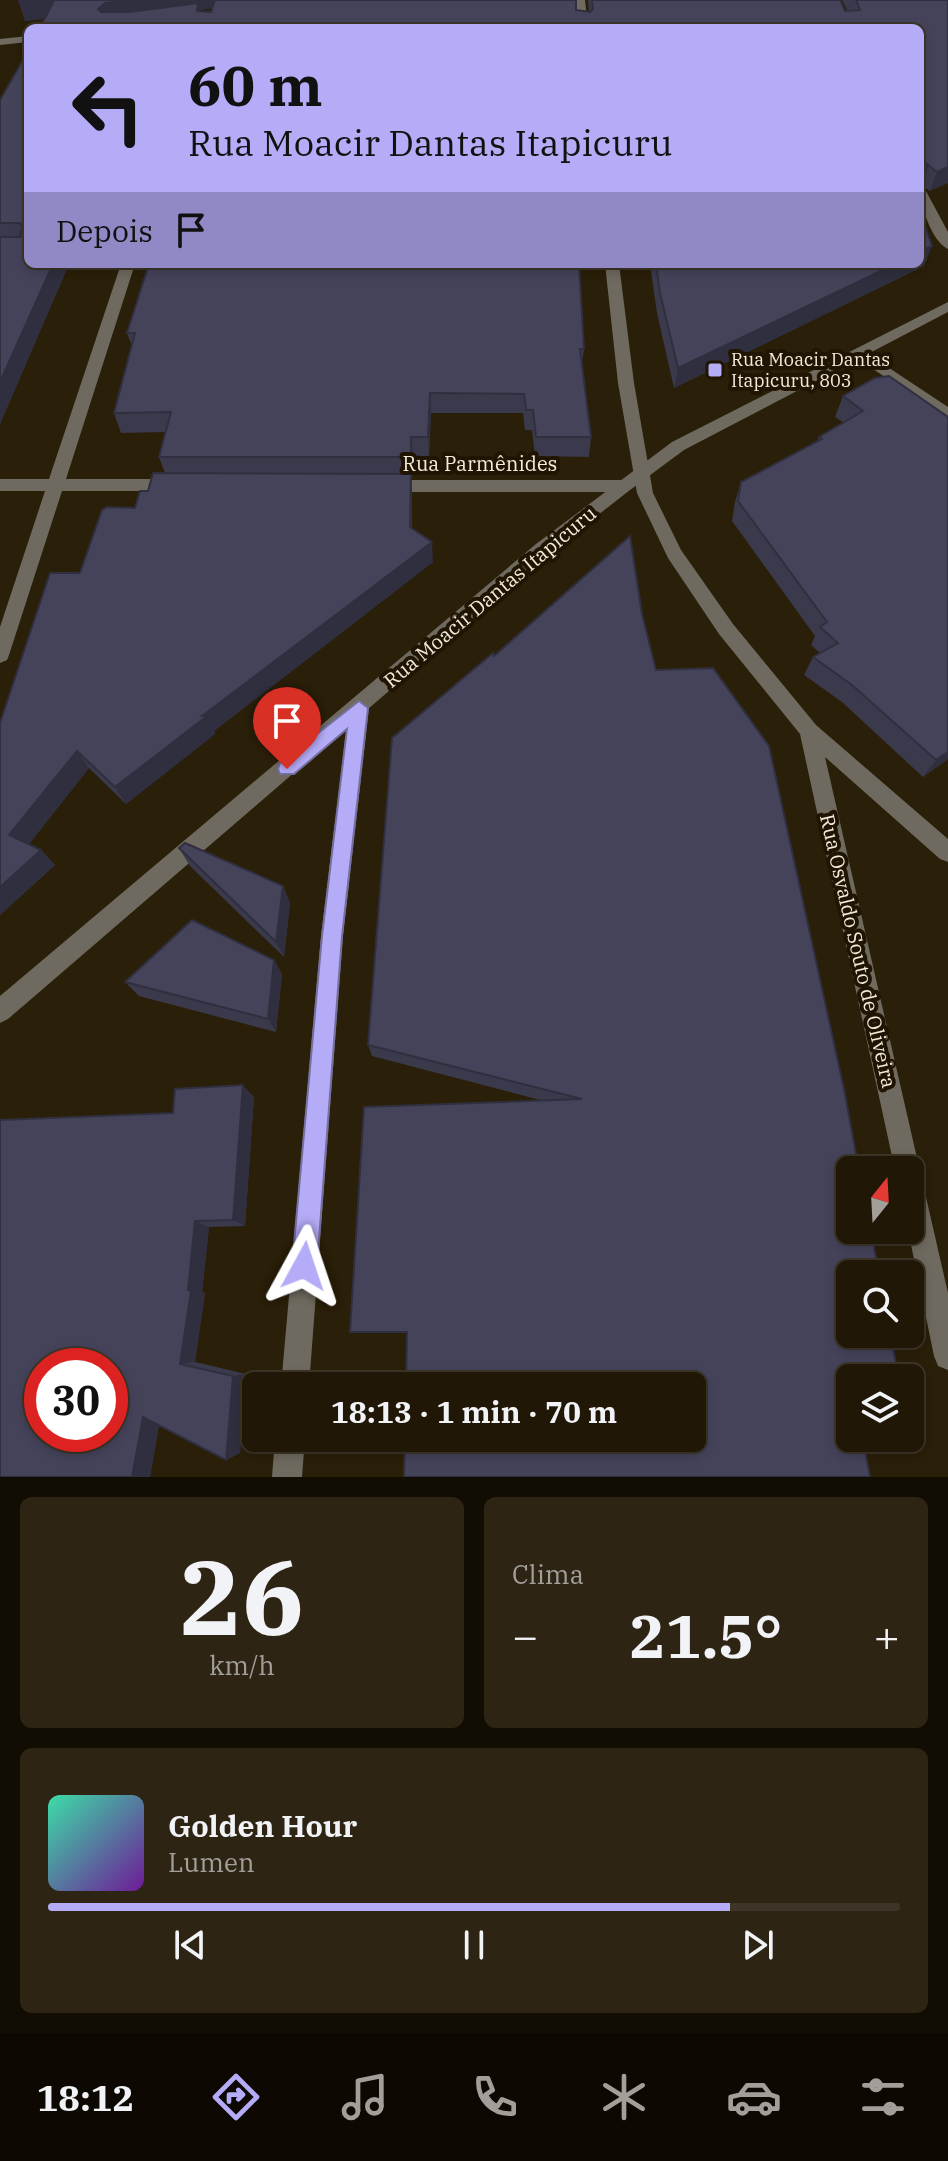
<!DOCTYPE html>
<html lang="pt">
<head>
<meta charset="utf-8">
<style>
	:root { --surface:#201706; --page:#2d2414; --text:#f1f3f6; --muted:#a29f9b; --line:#3d3628; --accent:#b5acf8 }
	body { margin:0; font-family:"IBM Plex Serif",serif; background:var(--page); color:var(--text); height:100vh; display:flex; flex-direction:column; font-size:30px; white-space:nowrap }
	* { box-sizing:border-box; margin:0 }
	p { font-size:26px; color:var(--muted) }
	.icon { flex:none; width:44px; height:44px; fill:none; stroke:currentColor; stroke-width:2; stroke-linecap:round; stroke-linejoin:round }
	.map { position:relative; height:1477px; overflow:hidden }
	.panel { display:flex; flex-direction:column; gap:20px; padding:20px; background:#120d03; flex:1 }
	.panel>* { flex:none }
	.hud { position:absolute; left:24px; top:24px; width:900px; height:244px; border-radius:12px; box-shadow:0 4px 12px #0003,0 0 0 2px var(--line); background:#b5acf8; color:#111; overflow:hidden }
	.needle { width:52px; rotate:18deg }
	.tools { position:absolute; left:836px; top:1156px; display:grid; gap:16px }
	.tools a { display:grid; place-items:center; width:88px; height:88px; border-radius:12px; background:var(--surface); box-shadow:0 4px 12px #0003,0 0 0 2px var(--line); font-size:40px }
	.speed { position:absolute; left:24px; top:1348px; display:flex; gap:16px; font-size:40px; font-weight:700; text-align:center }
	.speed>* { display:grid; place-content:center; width:104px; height:104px; border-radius:50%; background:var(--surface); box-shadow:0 4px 12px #0003,0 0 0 2px var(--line); line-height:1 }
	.speed .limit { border:12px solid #d22; background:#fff; color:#111 }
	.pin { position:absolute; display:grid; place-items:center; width:68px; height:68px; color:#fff; margin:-82px -34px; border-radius:50% 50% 50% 0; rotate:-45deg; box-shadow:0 0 8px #0007 }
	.pin .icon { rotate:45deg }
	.me { position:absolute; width:88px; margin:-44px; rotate:5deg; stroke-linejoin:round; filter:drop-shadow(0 0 6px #0008) }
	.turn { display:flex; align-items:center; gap:28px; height:168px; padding:0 32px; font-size:36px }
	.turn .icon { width:104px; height:104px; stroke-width:2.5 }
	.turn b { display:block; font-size:56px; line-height:68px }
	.then { display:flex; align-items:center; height:76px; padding:0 32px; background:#0003; gap:16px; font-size:30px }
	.big { font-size:60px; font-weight:700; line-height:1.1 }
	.panel .card { flex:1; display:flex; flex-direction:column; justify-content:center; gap:12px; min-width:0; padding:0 28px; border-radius:12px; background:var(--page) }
	.panel .dial { align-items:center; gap:0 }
	.dial b { font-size:104px; line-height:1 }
	.song { display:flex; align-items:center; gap:24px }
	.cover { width:96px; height:96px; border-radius:12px; background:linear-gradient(135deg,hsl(160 70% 55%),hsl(280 70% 35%)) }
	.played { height:8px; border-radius:4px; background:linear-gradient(90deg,var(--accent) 80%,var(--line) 80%) }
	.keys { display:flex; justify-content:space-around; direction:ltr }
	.heat { display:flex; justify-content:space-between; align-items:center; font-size:44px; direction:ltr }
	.panel .tiles { flex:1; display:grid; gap:20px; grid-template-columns:1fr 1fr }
	.card:last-child { grid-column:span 2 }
	.trip { position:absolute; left:242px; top:1372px; width:464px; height:80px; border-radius:12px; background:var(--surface); box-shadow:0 4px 12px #0003,0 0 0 2px var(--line); font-weight:700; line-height:80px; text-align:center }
	.menu { display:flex; height:128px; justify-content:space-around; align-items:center; background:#0d0902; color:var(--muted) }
	.menu .icon { width:56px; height:56px }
	.menu .on { color:var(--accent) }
	.menu b { font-size:36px; color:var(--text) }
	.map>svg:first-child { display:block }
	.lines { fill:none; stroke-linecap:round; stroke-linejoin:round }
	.minor { fill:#6f6a5f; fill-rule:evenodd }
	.tertiary { fill:#6f6a5f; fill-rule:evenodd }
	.wall { fill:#3b3a4d; fill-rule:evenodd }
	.shaded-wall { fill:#302f3f }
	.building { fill:#45435a; stroke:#302f3f; stroke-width:2; fill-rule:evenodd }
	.route { fill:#b5acf8; stroke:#7670a1; stroke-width:2 }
	.poi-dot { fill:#b5acf8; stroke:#201502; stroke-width:3 }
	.labels { text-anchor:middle; stroke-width:8; stroke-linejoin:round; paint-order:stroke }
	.far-poi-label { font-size:18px; fill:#f2eadd; stroke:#201502; text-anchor:start }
	.street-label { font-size:20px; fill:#f2eadd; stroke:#201502 }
</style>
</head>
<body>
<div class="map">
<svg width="948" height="1477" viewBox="0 0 948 1477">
	<rect width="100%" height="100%" fill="#2a1f08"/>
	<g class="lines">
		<g class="minor">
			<polygon points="575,0 585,0 588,28 578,28"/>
			<path d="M920 187 926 191 948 232V249C931 241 920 205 920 187Z"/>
			<polygon points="121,264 135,264 66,479 176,479 184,485 176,491 62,491 9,655 7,660 0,663 0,627 45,491 0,491 0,479 49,479"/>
			<polygon points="605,264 619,264 634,383 653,493 681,550 733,624 816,725 948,839 948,862 940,859 825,757 948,1293 948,1370 938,1366 934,1356 908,1230 910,1230 910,1170 895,1170 800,734 719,634 668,558 637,493 618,383"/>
			<polygon points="859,348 948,407 948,420 854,356 852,353"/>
			<polygon points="384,480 624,480 632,486 624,492 384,492 376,486"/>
			<polygon points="359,700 366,702 369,708 343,936 309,1386 281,1386 321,936 349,708 352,702"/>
			<polygon points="275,1438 305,1438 302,1477 272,1477"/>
		</g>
		<g class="tertiary">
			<polygon points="28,36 28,42 0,45 0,39"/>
			<polygon points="948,302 948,312 684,450 630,490 548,554 8,1019 0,1023 0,996 536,544 672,442"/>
		</g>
	</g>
	<g class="wall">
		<path d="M588 0H840L845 11 847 10 842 0H948V183L930 191 922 186 920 191V28H40L44 19 25 21 19 2 576 10 589 12ZM212 8 211 12 200 11V10Z"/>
		<polygon points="19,69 28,264 69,264 0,424 0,100"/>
		<polygon points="650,264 920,264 924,266 674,388 657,313"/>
		<polygon points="127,333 584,349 582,363 591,437 589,457 535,456 532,430 525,430 523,413 431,413 429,456 413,456 412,477 411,477 412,495 412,528 433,562 214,731 215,734 126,804 89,768 29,844 41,850 55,865 0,915 80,573 148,491 165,473 159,457 166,432 121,433 114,413 132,346"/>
		<polygon points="875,378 948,759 923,777 842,702 804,675 813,657 820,653 811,645 815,636 732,521 735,502 741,482 817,442 819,437 843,422 835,417 843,396"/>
		<polygon points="642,614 656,670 850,1378 544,1101 372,1056 368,1045 494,656"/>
		<polygon points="179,848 283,886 290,903 284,957 190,866"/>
		<polygon points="274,960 282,974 276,1032 139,996 125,982"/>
		<polygon points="254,1097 245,1226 209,1227 202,1292 205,1293 195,1362 246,1374 240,1453 226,1460 159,1425 150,1477 0,1477 173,1113"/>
	</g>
	<g class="shaded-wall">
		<polygon points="41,0 55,0 60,17 25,21 19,2"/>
		<polygon points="131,0 276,0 200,10 202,21 103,28 98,9 105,3"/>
		<polygon points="621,24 621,28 577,28"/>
		<polygon points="948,167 948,183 930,191 937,172"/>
		<polygon points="925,177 920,191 920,179"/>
		<polygon points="932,246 924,266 674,388 678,368 895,264 920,264 920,252"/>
		<polygon points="53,264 69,264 0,424 0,382"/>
		<polygon points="430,393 431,413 429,456 428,437"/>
		<polygon points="411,437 413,456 412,477 411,457"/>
		<polygon points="411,474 412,495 411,547 410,527"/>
		<polygon points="432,542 433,562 214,731 215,734 126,804 115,787 202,716"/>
		<polygon points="77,751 89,768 24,850 9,835"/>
		<polygon points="948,752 948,759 923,777 936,760"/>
		<polygon points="41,850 55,865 0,915 0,887"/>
		<polygon points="283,886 290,903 284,957 276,942"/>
		<polygon points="274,960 282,974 276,1032 268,1019"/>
		<polygon points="243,1085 254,1097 245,1226 233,1220"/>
		<polygon points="195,1221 209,1227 202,1292 205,1293 195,1362 180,1364"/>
		<polygon points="246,1374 240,1453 226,1460 233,1376"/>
		<polygon points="161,1413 150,1477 132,1477 143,1417"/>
	</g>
	<g class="building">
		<polygon points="19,0 41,0 19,2"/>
		<polygon points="54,0 131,0 105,3 98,9 101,12 130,12 198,3 197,11 211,12 215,0 576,0 576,10 590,12 593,9 592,0 840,0 845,11 860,10 856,0 948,0 948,167 937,172 927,164 925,177 920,179 920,28 622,28 621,24 577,28 40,28"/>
		<polygon points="28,51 28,264 53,264 0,382 0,237 20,237 23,226 20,223 0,223 0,100"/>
		<polygon points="920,211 932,246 920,252"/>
		<polygon points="149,264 579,264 584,349 580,349 591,437 536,437 533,410 526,410 524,394 430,393 428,437 411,437 411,457 159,457 171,412 114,413 135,333 127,333"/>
		<polygon points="656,264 895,264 678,368 660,293"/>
		<polygon points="889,376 948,417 948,752 936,760 852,685 813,657 838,643 820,627 827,622 738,501 741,482 822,439 819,437 863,411 843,396 875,378"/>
		<polygon points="153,473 411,474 410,527 432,542 202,716 207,716 115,787 77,751 9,835 41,850 0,887 0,723 50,573 80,573 102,510 107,507 135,508 140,491 148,491"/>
		<polygon points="630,536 642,614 656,670 713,668 769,746 844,1089 859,1170 850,1170 850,1230 871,1230 879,1274 850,1274 850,1334 890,1334 899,1378 850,1378 850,1438 863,1438 870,1477 404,1477 405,1438 692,1438 692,1386 406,1386 407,1332 350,1332 364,1107 582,1099 368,1045 392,738 493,653 494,656"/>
		<polygon points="185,843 283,886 276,942 179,848"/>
		<polygon points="192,920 274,960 268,1019 125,982"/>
		<path d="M243 1085 233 1220 195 1221 188 1290 191 1291 180 1364 233 1376 226 1460 143 1417 132 1477H0V1120L173 1113 175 1089ZM42 1366H110V1434H42Z"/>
	</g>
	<polygon class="route" points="359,701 368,708 342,936 317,1266 313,1275 304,1278 296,1275 292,1266 322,936 347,729 294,774 280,774 278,769 280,763"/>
	<rect class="poi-dot" x="707" y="362" width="16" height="16" rx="4"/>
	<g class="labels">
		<g class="far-poi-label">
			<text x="731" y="366">Rua Moacir Dantas<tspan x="731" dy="21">Itapicuru, 803</tspan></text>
		</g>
		<g class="street-label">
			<text x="480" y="471">Rua Parmênides</text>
			<text transform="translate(490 597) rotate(-40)" y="7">Rua Moacir Dantas Itapicuru</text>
			<text transform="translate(858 951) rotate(77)" y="7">Rua Osvaldo Souto de Oliveira</text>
		</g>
	</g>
</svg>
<div class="tools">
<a><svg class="needle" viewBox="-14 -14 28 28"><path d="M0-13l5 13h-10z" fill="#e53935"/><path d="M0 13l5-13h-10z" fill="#a29f9b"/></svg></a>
<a><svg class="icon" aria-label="search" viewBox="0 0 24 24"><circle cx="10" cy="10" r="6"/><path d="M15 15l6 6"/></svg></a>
<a><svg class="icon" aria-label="layers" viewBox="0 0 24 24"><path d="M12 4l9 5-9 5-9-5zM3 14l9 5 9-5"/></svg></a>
</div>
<div class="speed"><div class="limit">30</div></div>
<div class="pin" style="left:287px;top:769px;background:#d93025"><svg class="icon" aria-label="arrive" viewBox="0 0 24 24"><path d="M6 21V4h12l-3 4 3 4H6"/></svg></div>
<svg class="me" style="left:304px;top:1266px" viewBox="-20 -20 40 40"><path d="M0-17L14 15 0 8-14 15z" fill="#b5acf8" stroke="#fff" stroke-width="4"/></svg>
<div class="trip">18:13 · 1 min · 70 m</div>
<div class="hud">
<div class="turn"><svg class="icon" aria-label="left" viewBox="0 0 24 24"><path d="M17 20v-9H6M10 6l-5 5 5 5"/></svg><div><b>60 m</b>Rua Moacir Dantas Itapicuru</div></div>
<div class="then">Depois<svg class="icon" aria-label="arrive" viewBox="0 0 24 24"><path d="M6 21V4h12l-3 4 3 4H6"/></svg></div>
</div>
</div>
<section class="panel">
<div class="tiles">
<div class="card dial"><b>26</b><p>km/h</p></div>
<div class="card"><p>Clima</p>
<div class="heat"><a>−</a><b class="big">21.5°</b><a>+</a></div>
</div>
<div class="card">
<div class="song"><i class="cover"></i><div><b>Golden Hour</b><p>Lumen</p></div></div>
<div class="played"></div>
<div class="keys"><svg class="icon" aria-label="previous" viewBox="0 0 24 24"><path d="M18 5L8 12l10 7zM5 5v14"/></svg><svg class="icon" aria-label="pause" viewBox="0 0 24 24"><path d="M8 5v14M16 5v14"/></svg><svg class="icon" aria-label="next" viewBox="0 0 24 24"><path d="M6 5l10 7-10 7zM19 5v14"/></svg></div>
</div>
</div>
</section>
<nav class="menu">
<b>18:12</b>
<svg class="icon on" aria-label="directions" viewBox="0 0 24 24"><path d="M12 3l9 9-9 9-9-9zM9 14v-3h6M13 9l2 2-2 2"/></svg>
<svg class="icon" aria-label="music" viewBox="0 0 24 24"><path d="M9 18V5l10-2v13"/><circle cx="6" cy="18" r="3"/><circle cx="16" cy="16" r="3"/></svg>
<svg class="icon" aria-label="phone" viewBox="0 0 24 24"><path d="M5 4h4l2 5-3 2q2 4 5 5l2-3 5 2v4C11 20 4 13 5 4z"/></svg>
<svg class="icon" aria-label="climate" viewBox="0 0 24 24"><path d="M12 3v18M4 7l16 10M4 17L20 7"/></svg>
<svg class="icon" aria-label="car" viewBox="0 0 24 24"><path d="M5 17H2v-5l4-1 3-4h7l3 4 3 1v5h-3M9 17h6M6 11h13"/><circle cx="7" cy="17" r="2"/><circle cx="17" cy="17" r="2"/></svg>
<svg class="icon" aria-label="filters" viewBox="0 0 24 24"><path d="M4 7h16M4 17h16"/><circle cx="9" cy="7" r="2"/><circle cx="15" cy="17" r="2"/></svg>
</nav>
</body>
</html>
